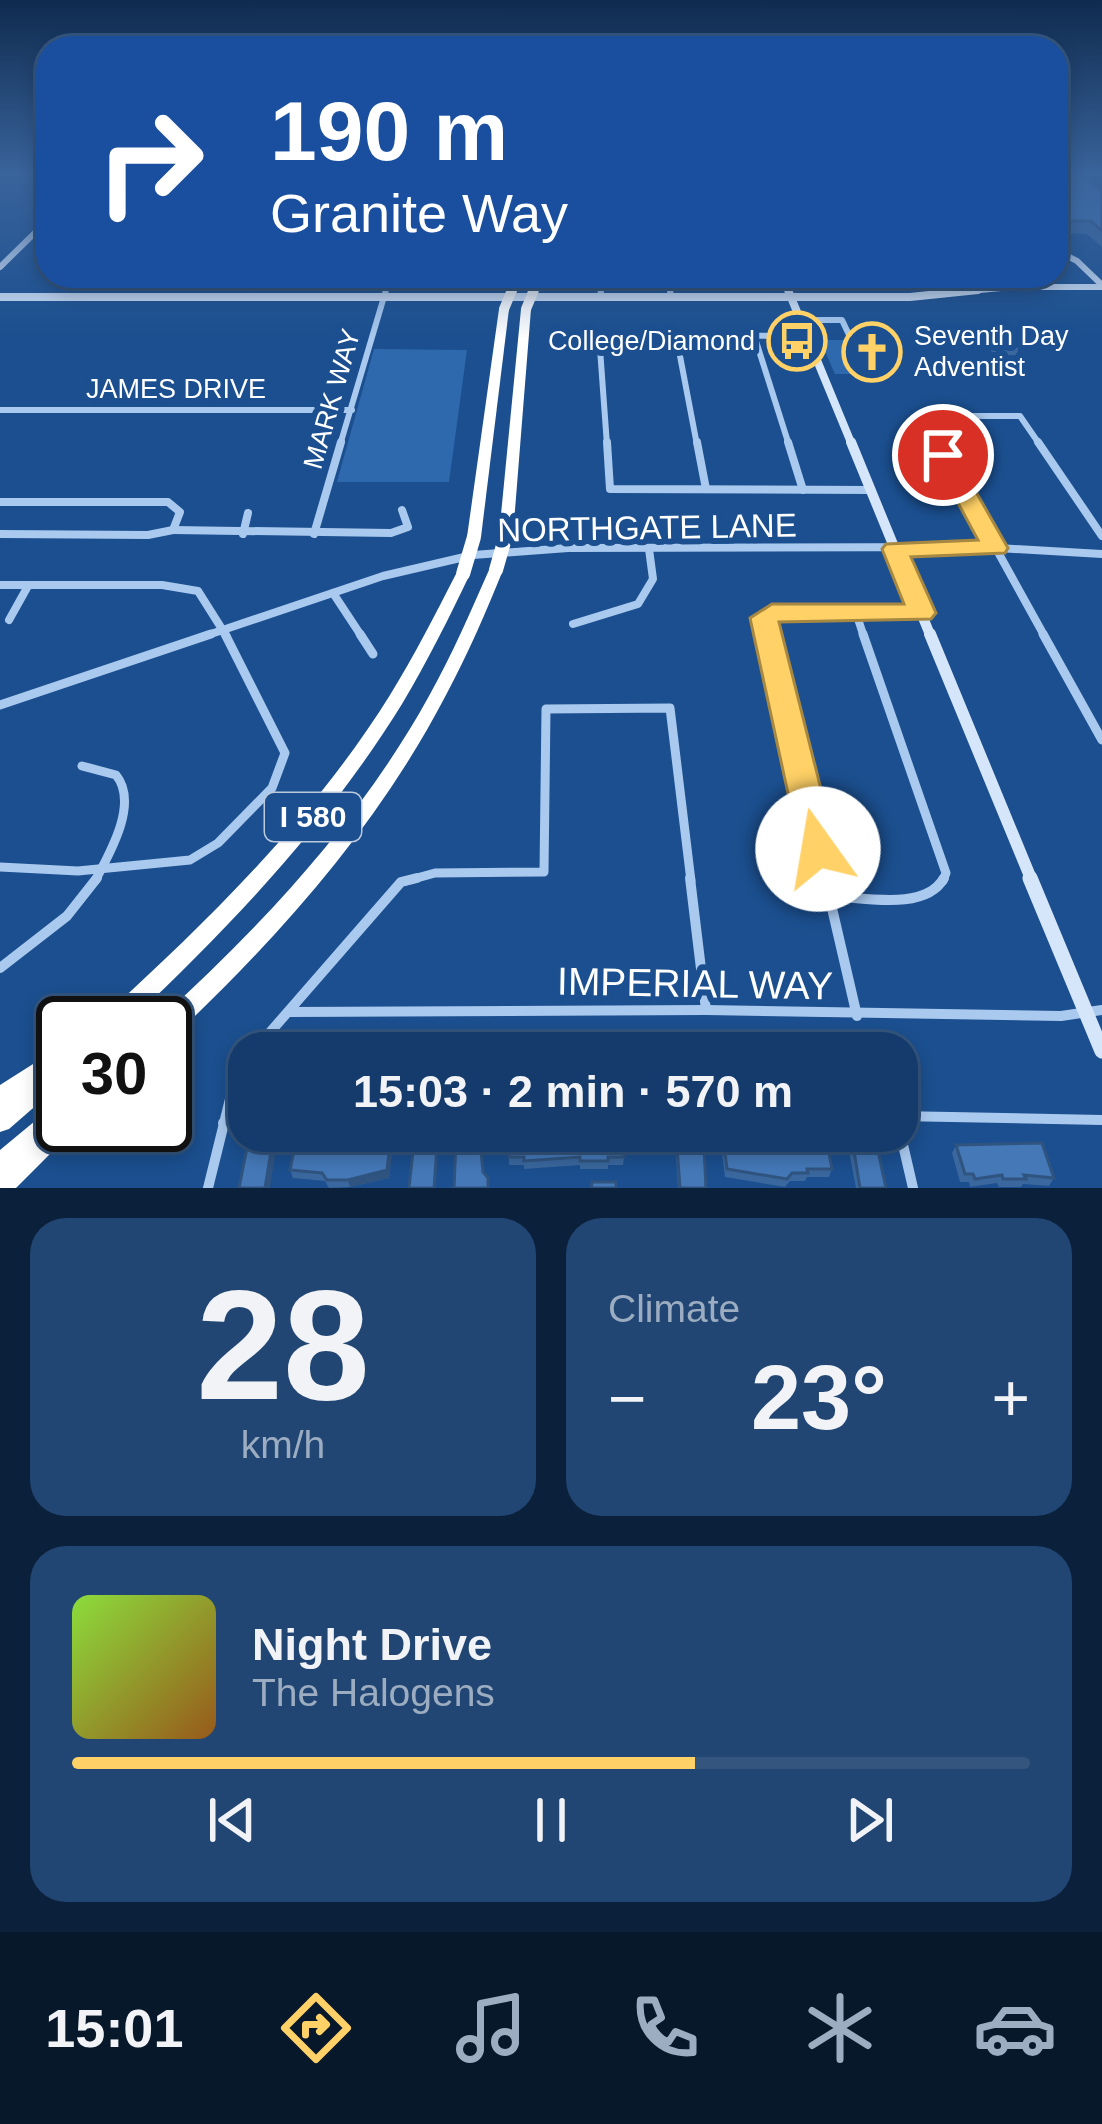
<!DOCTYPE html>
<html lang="en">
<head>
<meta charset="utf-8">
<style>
	:root { --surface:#143b6b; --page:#214673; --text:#f1f3f6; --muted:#9dadc1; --line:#33557e; --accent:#ffd166 }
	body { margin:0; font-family:Arial,sans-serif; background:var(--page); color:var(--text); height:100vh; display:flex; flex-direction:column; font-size:45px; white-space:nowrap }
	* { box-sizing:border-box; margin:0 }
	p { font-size:39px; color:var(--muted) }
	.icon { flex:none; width:66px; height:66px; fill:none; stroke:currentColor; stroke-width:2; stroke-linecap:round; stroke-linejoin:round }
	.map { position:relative; height:1188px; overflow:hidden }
	.panel { display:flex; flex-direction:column; gap:30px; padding:30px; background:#0b203b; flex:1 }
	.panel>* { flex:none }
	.guide { position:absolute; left:36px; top:36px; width:1032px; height:252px; border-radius:36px; box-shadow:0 6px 18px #0003,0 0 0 3px var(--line); background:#1a4fa0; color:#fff; overflow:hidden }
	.speed { position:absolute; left:36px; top:996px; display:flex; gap:24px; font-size:60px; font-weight:700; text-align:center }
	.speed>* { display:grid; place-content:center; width:156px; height:156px; border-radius:50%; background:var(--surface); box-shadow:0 6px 18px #0003,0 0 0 3px var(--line); line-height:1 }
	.speed .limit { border:6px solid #111; border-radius:18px; background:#fff; color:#111 }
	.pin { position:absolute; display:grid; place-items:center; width:102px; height:102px; color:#fff; margin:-51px; border:6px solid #fff; border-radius:50%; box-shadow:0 3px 12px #0007 }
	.me { position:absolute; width:132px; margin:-66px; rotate:347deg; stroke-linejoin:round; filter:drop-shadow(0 0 9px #0008) }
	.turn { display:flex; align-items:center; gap:42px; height:252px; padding:0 36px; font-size:54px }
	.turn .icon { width:156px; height:156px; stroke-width:2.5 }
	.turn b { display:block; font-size:84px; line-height:102px }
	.big { font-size:90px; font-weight:800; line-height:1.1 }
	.panel .widget { flex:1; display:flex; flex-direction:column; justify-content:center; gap:18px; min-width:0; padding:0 42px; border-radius:36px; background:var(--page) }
	.panel .dial { align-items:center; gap:0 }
	.dial b { font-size:156px; line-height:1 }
	.song { display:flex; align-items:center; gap:36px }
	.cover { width:144px; height:144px; border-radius:18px; background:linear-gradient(135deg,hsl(90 70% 55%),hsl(30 70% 35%)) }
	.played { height:12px; border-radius:6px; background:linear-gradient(90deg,var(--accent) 65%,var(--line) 65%) }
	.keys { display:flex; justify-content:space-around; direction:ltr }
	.heat { display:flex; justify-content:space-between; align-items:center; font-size:66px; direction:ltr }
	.panel .tiles { flex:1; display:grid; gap:30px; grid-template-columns:1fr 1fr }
	.widget:last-child { grid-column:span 2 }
	.trip { position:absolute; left:228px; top:1032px; width:690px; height:120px; border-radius:36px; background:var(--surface); box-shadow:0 6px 18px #0003,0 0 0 3px var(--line); font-weight:800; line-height:120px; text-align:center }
	.tabs { display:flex; height:192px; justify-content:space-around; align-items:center; background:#08182b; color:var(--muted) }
	.tabs .icon { width:84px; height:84px }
	.tabs .current { color:var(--accent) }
	.tabs b { font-size:54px; color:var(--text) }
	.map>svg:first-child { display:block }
	.green { fill:#2e69ad }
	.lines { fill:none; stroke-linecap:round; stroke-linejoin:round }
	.street-far4 { stroke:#a9c9ee; stroke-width:4.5 }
	.street-far3 { stroke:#a9c9ee; stroke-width:6 }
	.street-far2 { stroke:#a9c9ee; stroke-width:8 }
	.street-far1 { stroke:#a9c9ee; stroke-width:9 }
	.street { stroke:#a9c9ee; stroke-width:10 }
	.secondary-far4 { stroke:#d6e6fa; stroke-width:6 }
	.secondary-far3 { stroke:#d6e6fa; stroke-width:8 }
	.secondary-far2 { stroke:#d6e6fa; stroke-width:10 }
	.secondary-far1 { stroke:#d6e6fa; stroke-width:12 }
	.secondary { stroke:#d6e6fa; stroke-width:15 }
	.highway { fill:#fff; fill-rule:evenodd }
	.highway-bridge-far2 { stroke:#fff; stroke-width:9 }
	.highway-bridge-far1 { stroke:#fff; stroke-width:10 }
	.highway-bridge { stroke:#fff; stroke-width:14 }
	.wall { fill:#3a679d }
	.shaded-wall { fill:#305480 }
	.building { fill:#4478b7; stroke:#305480; stroke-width:3 }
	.route { fill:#ffd166; stroke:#a68842; stroke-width:3 }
	.labels { text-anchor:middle; stroke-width:12; stroke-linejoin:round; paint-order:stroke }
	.far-poi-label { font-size:27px; fill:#fff; stroke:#1b4f8f; text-anchor:start }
	.far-street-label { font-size:27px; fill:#fff; stroke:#1b4f8f }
	.shield { fill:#1b4f8f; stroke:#bbcadd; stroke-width:3 }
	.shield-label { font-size:30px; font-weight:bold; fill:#fff }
	.street-label { font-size:33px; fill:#fff; stroke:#1b4f8f }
	.near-street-label { font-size:39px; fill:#fff; stroke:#1b4f8f }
</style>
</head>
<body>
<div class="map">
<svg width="1102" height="1188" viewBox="0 0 1102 1188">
	<rect width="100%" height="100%" fill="#1b4f8f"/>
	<g class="green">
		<polygon points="820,340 874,340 876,344 861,345 868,359 845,359 846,365 886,367 890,374 835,374"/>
		<polygon points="374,349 467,350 449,482 337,482"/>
	</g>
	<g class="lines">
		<g class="street-far4">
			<polyline points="667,276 670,293"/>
			<polyline points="385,293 390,276"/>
			<polyline points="601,293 604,276"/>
		</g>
		<g class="street-far3">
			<polyline points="670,290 671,297"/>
			<polyline points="600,298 601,290"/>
			<polyline points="800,320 842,320 850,337"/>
			<polyline points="676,335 697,445"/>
			<polyline points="754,335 789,445"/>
			<polyline points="0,410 352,410"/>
			<polyline points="340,445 386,290"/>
			<polyline points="607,445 599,335 807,336"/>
			<polyline points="939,445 923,416 1020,416 1040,445"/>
		</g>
		<g class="street-far2">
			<polyline points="607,442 610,489 870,490"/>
			<polyline points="697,442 706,489"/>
			<polyline points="788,442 803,490"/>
			<polyline points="937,442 1045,637"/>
			<polyline points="1038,442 1102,536"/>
			<polyline points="0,502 168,502 180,512 173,530 148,535 0,534"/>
			<polyline points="173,530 391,533 408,527 402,510"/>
			<polyline points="243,534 248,513"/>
			<polyline points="314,534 341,442"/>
			<polyline points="0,585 162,585 198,591 227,637"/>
			<polyline points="333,593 362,637"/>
			<polyline points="856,613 864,637"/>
			<polyline points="9,620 28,586"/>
			<polyline points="573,624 638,604 653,579 649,549"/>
			<polyline points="202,637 383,576 473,555 568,548 981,547 1102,554"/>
			<polyline points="768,637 764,618 772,613 922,613"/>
		</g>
		<g class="street-far1">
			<polyline points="360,634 373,654"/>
			<polyline points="768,634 825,881"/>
			<polyline points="863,634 946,873 943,881"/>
			<polyline points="1043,634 1102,740"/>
			<polyline points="0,705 211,634"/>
			<path d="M82 766 116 775C139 803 110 853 95 881"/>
			<polyline points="0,867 78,871 190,860 218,843 272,788 285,753 225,634"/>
			<polyline points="406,881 435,873 544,872 546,709 670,708 691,881"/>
		</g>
		<g class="street">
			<polyline points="690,878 706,1010"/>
			<polyline points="825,878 857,1016"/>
			<path d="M829 896C862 897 925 912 944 878"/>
			<polyline points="0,968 67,916 97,878"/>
			<polyline points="289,1012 706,1010 1061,1016 1102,1010"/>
			<polyline points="252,1053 401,882 417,878"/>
			<polyline points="897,1116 1102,1120"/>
			<polyline points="897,1119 913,1188"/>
			<polyline points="223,1123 249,1123"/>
			<polyline points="208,1188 234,1083 249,1056"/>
		</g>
		<g class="secondary-far4">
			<polyline points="1056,250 1077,261 1102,285"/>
			<polyline points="0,267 48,220"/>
			<polyline points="782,276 789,293"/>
			<polyline points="947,293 1012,287 1102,287"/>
		</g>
		<g class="secondary-far3">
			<polyline points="788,290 852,445"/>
			<polyline points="0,297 910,297 978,290"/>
		</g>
		<polyline class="secondary-far2" points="851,442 931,637"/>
		<polyline class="secondary-far1" points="930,634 1032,881"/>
		<polyline class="secondary" points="1030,878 1102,1051"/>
		<g class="highway">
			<polygon points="537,276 547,276 540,281 537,280"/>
			<polygon points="504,306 509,309 481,537 474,541 467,537 499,309"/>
			<polygon points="526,306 531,309 513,535 506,539 499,535 521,309"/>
			<path d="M496 566 503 570C486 612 468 654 446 695 378 826 280 936 173 1037L165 1040V1023L157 1021C262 926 360 821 429 696 452 655 470 613 489 570Z"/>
			<path d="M463 569 470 574C449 618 427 662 402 704 328 824 230 927 128 1023H101L104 1016C210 919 314 817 390 695 414 656 435 615 456 574Z"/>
			<polygon points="63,1045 63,1082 9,1129 0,1132 0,1085"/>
			<polygon points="63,1111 63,1125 74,1125 72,1132 16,1188 0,1188 0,1150 35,1121 44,1118 49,1120"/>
		</g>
		<g class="highway-bridge-far2">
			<polyline points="511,293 514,287"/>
			<polyline points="532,293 535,287"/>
		</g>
		<g class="highway-bridge-far1">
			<polyline points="504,309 512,290"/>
			<polyline points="526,309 534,290"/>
		</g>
		<g class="highway-bridge">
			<polyline points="496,570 506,535"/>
			<polyline points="463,574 474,537"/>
		</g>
	</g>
	<g class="wall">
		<polygon points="1056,172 1102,191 1102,247 1087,234 1056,233"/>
		<polygon points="864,331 889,351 886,365 872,365 862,345"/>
		<polygon points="990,335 1019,346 1016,357 996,357 987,346"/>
		<polygon points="676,1133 706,1188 678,1188 675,1141"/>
		<polygon points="851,1133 886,1188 856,1188 847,1141"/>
		<polygon points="509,1134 624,1157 623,1165 608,1165 608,1169 580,1169 580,1165 524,1169 524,1165 509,1165"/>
		<polygon points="724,1145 832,1169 829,1177 807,1177 805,1181 790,1181 785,1187 725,1177 722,1153"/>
		<polygon points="956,1145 1054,1178 1049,1186 1023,1184 1021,1187 999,1187 997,1183 970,1187 969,1182 960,1182 952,1153"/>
		<polygon points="392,1153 389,1178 350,1187 329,1188 325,1181 293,1178 290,1170"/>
	</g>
	<g class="shaded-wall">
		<polygon points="274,1133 277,1141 270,1188 265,1188"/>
		<polygon points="390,1145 392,1153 389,1178 350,1187 348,1180"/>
	</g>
	<g class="building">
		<polygon points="1056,172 1079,172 1102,191 1102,231 1091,221 1056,221"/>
		<polygon points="864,331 879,331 889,351 875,351"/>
		<polygon points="990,335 1011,335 1019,346 999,346"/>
		<polygon points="622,1132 624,1157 608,1157 608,1161 580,1161 580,1157 524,1161 524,1157 509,1157 509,1134"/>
		<polygon points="250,1133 274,1133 265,1188 239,1188"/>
		<polygon points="415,1133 438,1133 434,1188 409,1188"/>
		<polygon points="676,1133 699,1133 700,1148 704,1148 706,1188 680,1188"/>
		<polygon points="851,1133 874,1133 886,1188 860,1188"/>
		<polygon points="456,1140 480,1140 483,1172 488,1178 488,1188 454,1188"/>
		<polygon points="1042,1143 1054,1178 1024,1175 1026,1179 1003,1179 1002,1175 975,1179 973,1174 965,1174 956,1145"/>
		<polygon points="827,1144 832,1169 807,1169 808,1173 792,1173 787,1179 727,1169 724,1145"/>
		<polygon points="390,1145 387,1170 348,1180 327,1180 322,1173 290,1170 295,1146"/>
		<polygon points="592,1182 616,1182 616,1188 591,1188"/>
	</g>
	<linearGradient id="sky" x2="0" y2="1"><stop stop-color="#0f2b4f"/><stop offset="0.51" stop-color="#39639b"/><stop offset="1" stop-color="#39639b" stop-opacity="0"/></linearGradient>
	<rect width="1102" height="339" fill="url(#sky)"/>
	<polygon class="route" points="943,448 955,455 1008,548 1005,553 911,557 936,613 931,619 779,622 836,849 831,859 818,864 806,859 800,849 750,618 772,604 904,604 882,549 886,544 978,540 932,455"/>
	<defs>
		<symbol id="bus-ring" viewBox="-11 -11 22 22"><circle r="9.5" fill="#1b4f8f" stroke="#ffd166" stroke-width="1.5"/><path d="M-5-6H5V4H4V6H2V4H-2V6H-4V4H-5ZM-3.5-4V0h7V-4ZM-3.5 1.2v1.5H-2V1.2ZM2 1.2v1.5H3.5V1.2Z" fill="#ffd166"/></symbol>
		<symbol id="church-ring" viewBox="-11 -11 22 22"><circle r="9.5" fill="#1b4f8f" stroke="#ffd166" stroke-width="1.5"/><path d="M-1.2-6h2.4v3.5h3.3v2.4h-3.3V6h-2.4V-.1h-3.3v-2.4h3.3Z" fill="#ffd166"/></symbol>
	</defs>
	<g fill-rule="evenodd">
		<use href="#bus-ring" x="764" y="308" width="66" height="66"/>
		<use href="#church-ring" x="839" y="319" width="66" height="66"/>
	</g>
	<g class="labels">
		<g class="far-poi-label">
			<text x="914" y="345">Seventh Day<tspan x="914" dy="31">Adventist</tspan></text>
			<text x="755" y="350" text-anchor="end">College/Diamond</text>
		</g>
		<g class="far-street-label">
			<text x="176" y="398">JAMES DRIVE</text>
			<text transform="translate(332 399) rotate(-74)" y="9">MARK WAY</text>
		</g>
		<rect class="shield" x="265" y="793" width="96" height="48" rx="9"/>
		<g class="shield-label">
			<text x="313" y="827">I 580</text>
		</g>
		<g class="street-label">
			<text transform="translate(647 527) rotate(-1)" y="12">NORTHGATE LANE</text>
		</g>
		<g class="near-street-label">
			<text transform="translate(695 983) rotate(1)" y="14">IMPERIAL WAY</text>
		</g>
	</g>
</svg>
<div class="speed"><div class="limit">30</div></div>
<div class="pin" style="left:943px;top:455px;background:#d93025"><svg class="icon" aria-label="arrive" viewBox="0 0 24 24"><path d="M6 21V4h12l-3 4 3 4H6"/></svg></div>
<svg class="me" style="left:818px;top:849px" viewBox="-20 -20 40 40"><circle r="19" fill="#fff"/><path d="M0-13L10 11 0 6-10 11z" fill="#ffd166"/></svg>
<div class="trip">15:03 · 2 min · 570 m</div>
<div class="guide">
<div class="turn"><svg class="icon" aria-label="right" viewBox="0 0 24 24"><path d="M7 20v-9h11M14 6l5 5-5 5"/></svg><div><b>190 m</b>Granite Way</div></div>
</div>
</div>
<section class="panel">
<div class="tiles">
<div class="widget dial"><b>28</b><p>km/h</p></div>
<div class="widget"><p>Climate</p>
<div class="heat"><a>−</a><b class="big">23°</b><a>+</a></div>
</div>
<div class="widget">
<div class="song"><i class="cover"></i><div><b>Night Drive</b><p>The Halogens</p></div></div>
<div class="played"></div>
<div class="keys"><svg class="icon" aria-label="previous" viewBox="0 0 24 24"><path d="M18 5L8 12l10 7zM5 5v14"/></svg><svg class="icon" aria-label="pause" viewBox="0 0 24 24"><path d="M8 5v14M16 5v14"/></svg><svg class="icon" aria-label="next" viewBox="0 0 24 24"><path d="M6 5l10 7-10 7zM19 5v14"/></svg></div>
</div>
</div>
</section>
<nav class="tabs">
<b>15:01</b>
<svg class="icon current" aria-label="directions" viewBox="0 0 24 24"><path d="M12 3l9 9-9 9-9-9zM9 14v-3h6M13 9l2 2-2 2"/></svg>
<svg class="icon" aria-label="music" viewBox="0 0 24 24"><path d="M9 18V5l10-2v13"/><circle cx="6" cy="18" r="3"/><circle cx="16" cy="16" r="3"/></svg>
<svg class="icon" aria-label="phone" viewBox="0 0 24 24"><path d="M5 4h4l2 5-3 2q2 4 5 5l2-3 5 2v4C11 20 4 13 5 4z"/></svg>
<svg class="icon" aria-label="climate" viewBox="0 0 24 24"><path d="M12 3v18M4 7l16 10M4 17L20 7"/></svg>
<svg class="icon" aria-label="car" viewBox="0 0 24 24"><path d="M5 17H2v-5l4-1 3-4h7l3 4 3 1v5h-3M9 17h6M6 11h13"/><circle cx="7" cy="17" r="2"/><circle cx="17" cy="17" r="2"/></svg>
</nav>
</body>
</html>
